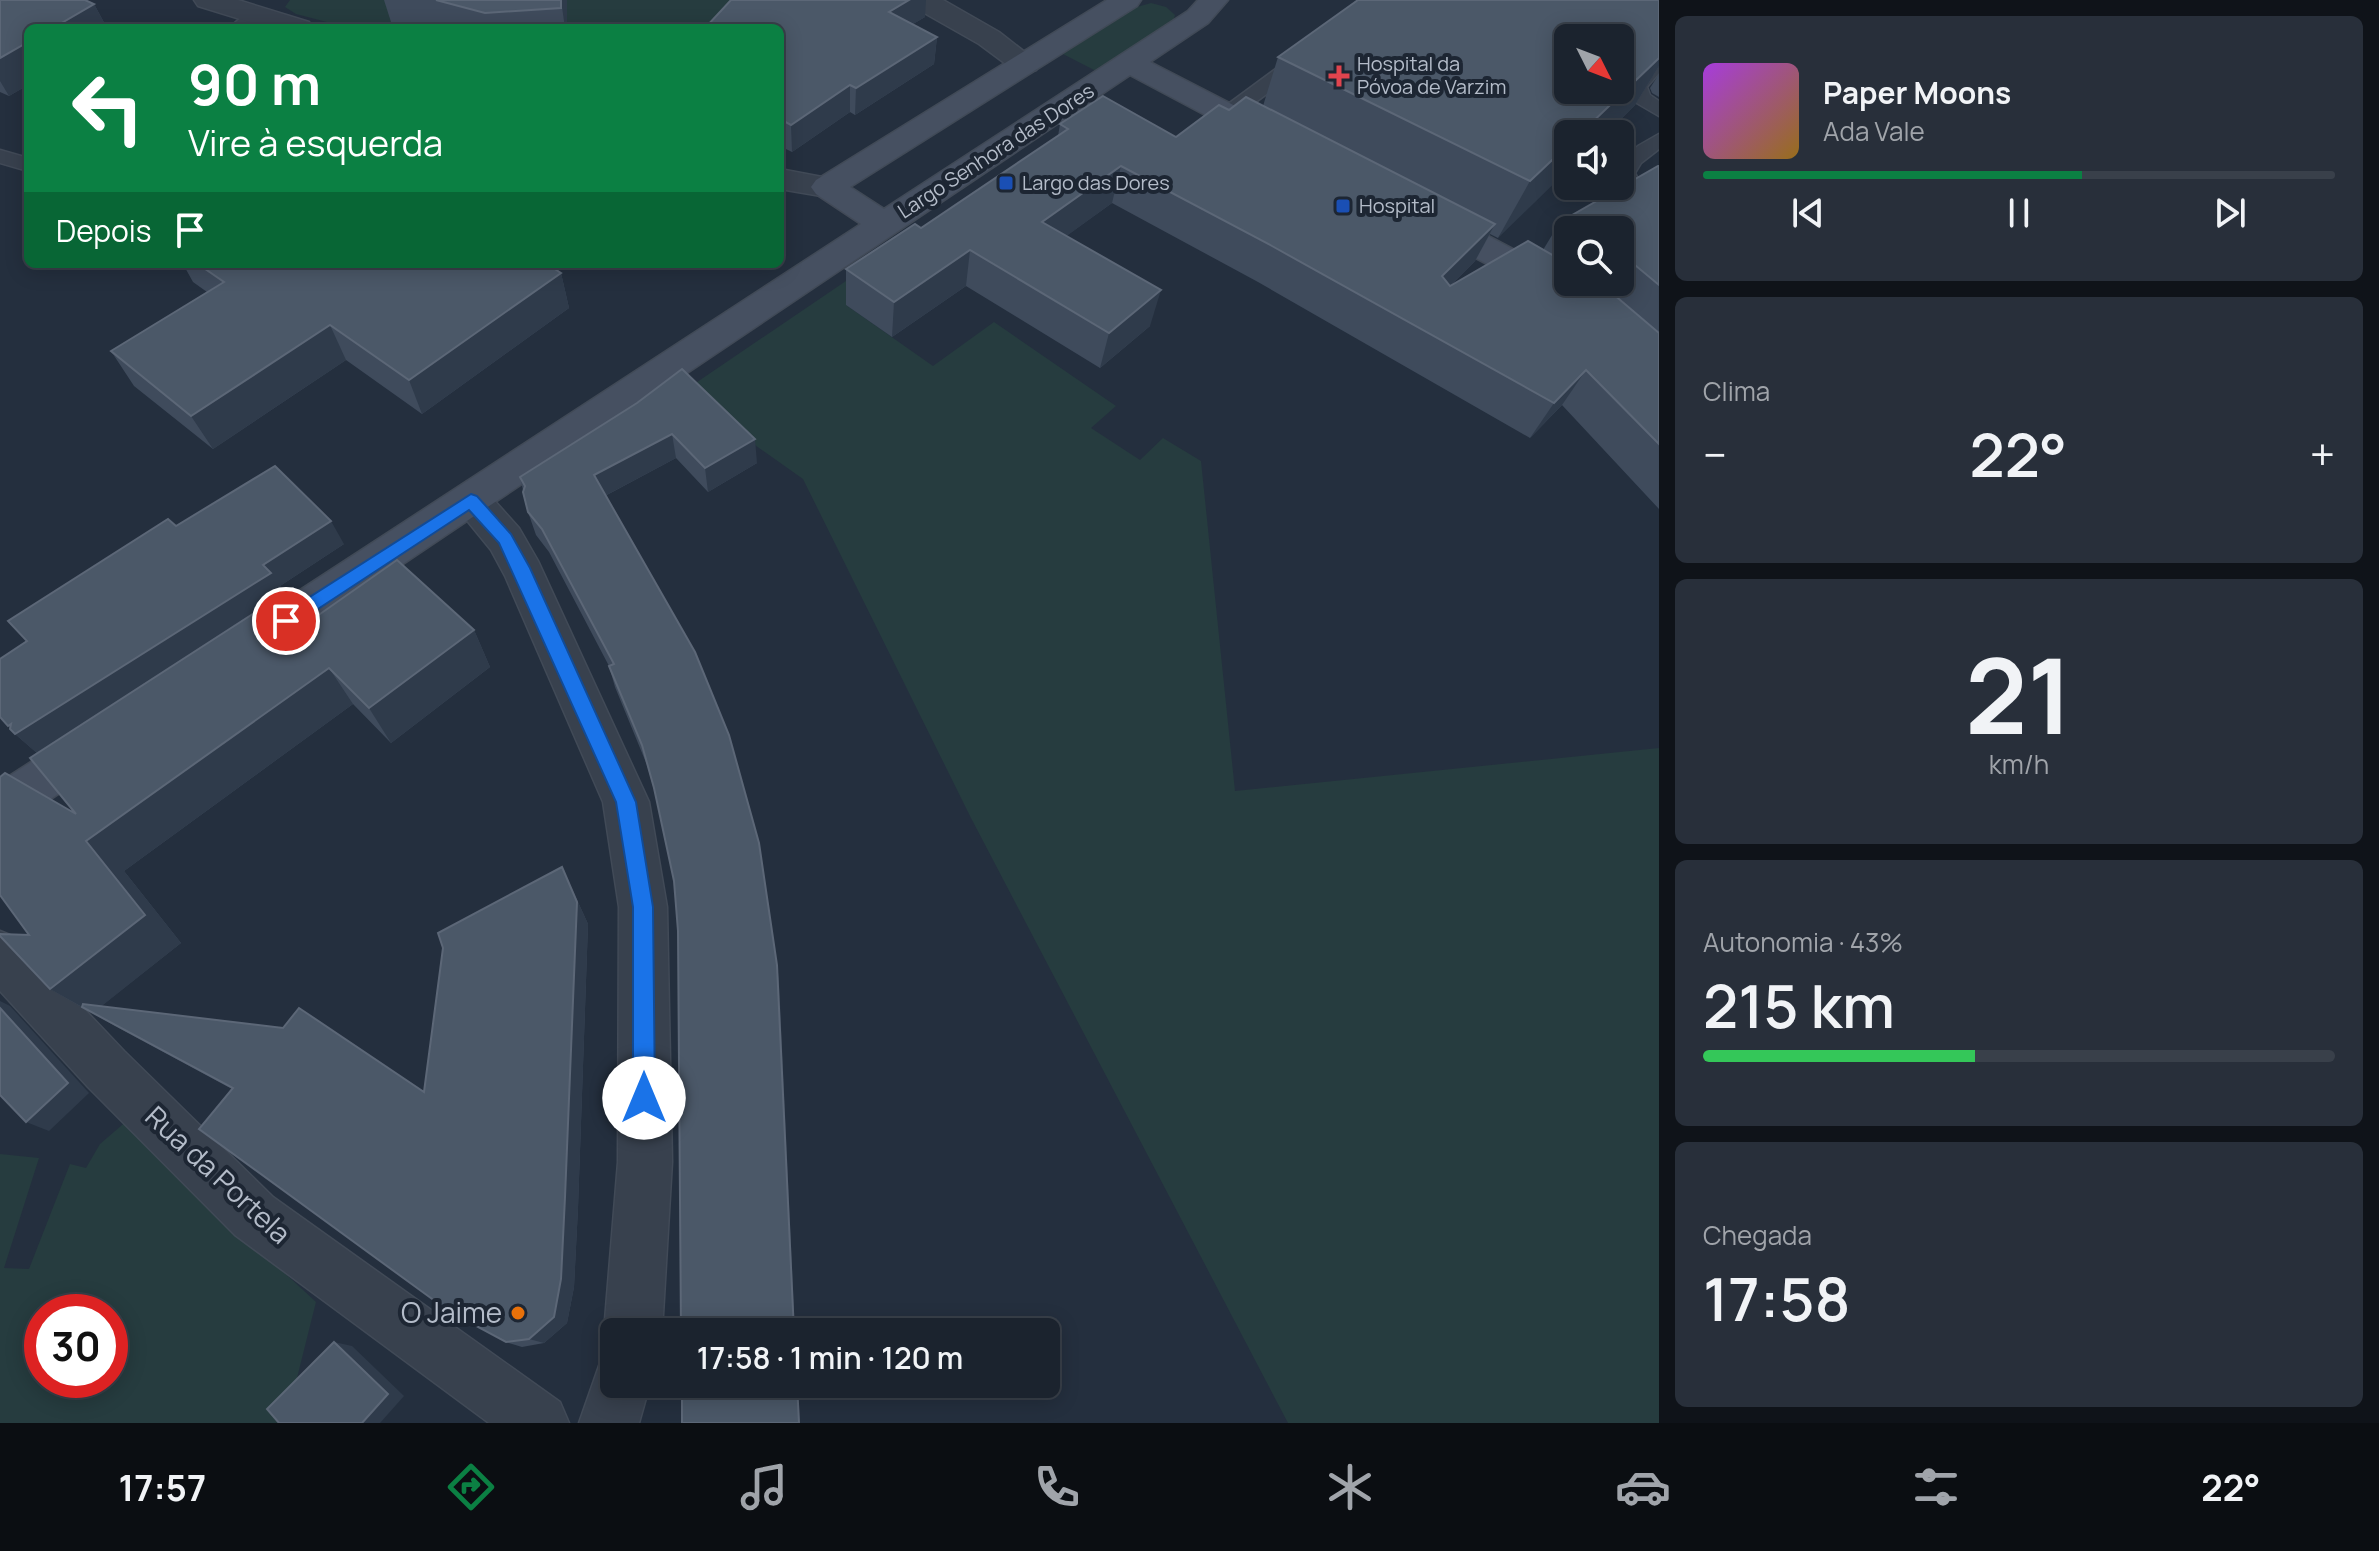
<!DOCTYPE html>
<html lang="pt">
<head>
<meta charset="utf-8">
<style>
	:root { --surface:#1b232e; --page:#282f3a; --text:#f1f3f6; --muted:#a0a4aa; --line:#39404a; --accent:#0b8043 }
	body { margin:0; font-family:Manrope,sans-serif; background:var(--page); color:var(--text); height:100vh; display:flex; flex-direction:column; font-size:30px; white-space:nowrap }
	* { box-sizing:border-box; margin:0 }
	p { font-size:26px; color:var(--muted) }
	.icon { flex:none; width:44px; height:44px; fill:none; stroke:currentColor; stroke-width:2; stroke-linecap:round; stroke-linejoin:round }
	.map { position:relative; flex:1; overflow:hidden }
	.panel { display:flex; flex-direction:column; gap:16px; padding:16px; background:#0f1319; width:720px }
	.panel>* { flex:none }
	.top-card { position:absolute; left:24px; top:24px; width:760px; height:244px; border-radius:12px; box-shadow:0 4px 20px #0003,0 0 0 2px var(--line); background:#0b8043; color:#fff; overflow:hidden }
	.needle { width:52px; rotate:132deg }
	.fabs { position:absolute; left:1554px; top:24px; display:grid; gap:16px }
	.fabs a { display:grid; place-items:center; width:80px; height:80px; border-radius:12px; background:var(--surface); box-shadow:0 4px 20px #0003,0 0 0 2px var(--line); font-size:40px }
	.speed { position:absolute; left:24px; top:1294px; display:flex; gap:16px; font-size:40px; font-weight:700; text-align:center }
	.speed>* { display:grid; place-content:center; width:104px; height:104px; border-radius:50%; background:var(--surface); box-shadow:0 4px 20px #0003,0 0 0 2px var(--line); line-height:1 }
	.speed .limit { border:12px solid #d22; background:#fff; color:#111 }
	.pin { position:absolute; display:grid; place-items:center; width:68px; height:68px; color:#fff; margin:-34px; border:4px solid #fff; border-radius:50%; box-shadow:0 2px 8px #0007 }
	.me { position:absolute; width:88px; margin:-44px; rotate:0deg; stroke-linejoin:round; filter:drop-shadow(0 0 6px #0008) }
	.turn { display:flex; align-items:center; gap:28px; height:168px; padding:0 32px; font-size:36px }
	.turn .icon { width:104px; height:104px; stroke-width:2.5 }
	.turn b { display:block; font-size:56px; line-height:68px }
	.then { display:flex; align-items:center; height:76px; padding:0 32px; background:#0003; gap:16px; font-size:30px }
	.big { font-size:60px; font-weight:600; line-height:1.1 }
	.panel .card { flex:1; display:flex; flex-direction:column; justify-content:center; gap:12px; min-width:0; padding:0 28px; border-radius:12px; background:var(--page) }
	.panel .dial { align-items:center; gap:0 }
	.dial b { font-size:104px; line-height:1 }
	.song { display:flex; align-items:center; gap:24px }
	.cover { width:96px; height:96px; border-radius:12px; background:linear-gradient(135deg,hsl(280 70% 55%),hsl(40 70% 35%)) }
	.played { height:8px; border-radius:4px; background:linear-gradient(90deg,var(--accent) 60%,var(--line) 60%) }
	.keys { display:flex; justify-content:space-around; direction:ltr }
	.heat { display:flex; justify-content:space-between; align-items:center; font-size:44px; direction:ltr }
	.charge { height:12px; border-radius:6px; background:linear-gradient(90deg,#34c759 43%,var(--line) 0) }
	.trip { position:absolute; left:600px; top:1318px; width:460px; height:80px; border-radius:12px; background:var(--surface); box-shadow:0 4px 20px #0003,0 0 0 2px var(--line); font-weight:600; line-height:80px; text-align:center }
	.tabs { display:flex; height:128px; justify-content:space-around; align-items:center; background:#0b0e12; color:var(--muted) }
	.tabs .icon { width:56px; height:56px }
	.tabs .selected { color:var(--accent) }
	.tabs b { font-size:36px; color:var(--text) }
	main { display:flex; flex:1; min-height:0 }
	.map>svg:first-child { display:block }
	.green { fill:#263c3f; fill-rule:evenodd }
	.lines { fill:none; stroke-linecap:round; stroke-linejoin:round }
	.lane-casing { stroke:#414a57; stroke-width:3 }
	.street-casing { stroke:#414a57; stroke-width:3 }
	.secondary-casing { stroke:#414a57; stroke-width:3 }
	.lane { fill:#38414e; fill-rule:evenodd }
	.street { fill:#38414e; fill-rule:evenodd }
	.secondary { fill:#465061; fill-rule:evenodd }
	.wall { fill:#3f4b5c; fill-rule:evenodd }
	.shaded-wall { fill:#2f3b4b }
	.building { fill:#4b5868; stroke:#5c6777; stroke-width:2; fill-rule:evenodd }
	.route { fill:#1a73e8; stroke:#114b97; stroke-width:2 }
	.health-dot { fill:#e0444e; stroke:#1d2633; stroke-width:3 }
	.transit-dot { fill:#1a4fb4; stroke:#1d2633; stroke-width:3 }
	.food-dot { fill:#e8710a; stroke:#1d2633; stroke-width:3 }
	.labels { text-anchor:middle; stroke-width:8; stroke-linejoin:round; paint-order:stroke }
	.far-poi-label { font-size:20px; fill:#b4bcc9; stroke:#1d2633; text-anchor:start }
	.far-street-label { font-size:20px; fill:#b4bcc9; stroke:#1d2633 }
	.near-street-label { font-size:28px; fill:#b4bcc9; stroke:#1d2633 }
	.near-poi-label { font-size:28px; fill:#b4bcc9; stroke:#1d2633; text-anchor:end }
</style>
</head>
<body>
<main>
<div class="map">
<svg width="1659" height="1423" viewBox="0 0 1659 1423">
	<rect width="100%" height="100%" fill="#242f3e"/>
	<g class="green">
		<polygon points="290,0 745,0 732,28 350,28 296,14 285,7"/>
		<polygon points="1151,3 1166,7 1175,15 1174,19 1096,71 1063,54 1137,7"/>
		<polygon points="893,249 846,305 933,366 994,322 1116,406 1091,428 1140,460 1163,438 1201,461 1235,791 1659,748 1659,1423 1288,1423 971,818 803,479 681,393"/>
		<path d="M129 1119 198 1193 316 1302 289 1410 299 1423H0V1154L39 1158 4 1268 29 1269 70 1164 86 1168 100 1144ZM42 1312H110V1380H42Z"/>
	</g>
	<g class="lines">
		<defs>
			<g id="lane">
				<polygon points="256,9 265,14 250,28 229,28 250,10"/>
				<polygon points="1299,55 1308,61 1306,65 1234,118 1220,118 1217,114 1220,110 1292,57"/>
				<polygon points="1659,58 1659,73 1647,87 1650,95 1659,101 1659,116 1635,102 1627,87 1639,70"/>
				<polygon points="1659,134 1659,149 1641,163 1635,173 1640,183 1659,197 1659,213 1636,200 1620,186 1620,162 1638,146"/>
				<polygon points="0,150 28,158 28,171 0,163"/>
			</g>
			<g id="street">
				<polygon points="194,0 238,0 309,22 313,28 269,28 198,6"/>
				<polygon points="908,0 943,0 999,32 1040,64 1036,70 1025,73 1014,70 979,44 912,6"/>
				<polygon points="780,169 838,180 843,187 838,194 827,197 780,189"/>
				<polygon points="471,486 485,490 519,528 538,561 649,802 667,907 672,1162 662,1332 614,1332 614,1353 604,1332 618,1162 619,907 603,802 505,576 491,550 451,501 457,490"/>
				<polygon points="0,931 17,938 124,1051 273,1197 560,1402 569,1423 489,1423 235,1235 88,1087 0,991"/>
				<polygon points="614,1358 614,1384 650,1384 639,1423 579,1423 600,1363"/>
			</g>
			<g id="secondary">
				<polygon points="1107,0 1141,0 1137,6 850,187 884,209 1188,11 1198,0 1228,0 1208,23 1150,62 1280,129 1285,136 1280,143 1269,146 1258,143 1130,75 275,650 260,655 245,650 239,638 245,626 861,224 816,194 811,187 816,180"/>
				<polygon points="1429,208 1441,211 1564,276 1569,284 1564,292 1552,296 1540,292 1417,227 1412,219 1417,211"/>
				<polygon points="95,726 111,731 117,745 111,759 16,822 0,828 0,782 79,731"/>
			</g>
		</defs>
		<use href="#lane" class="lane-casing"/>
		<use href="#street" class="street-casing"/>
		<use href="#secondary" class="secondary-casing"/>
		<use href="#lane" class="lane"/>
		<use href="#street" class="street"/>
		<use href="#secondary" class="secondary"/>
	</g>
	<g class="wall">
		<polygon points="0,0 94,4 107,28 28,28 28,85 9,96 0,92"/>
		<polygon points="384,0 567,0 567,28 412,28 391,22"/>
		<path d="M1659 0V66L1635 105 1606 134H1568L1498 238 1490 234 1475 261 1450 286 1543 250 1560 222 1659 166V509L1562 405 1530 438 1258 282 1112 203 1066 236 1150 326 1100 368 966 286 892 337 846 305V269L921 228 1058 136 1060 124 1176 137 1229 110 1263 106 1278 57ZM1568 230H1620V282H1568Z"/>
		<polygon points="925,17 913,24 937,37 934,64 855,115 850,112 792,152 780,146 780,28"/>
		<polygon points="1659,74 1659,97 1652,93 1650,88"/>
		<polygon points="183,264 547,264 561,273 569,308 422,414 346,360 213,449 134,386 111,351 207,292 193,282"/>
		<polygon points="637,403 757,463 708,492 676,458 605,496 779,980 678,931 674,881 655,793 647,765 615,687 609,666 549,552 536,535 528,512 520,477"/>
		<polygon points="176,526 344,544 280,586 285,594 320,614 474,630 490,667 391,743 353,704 124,871 181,943 101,1006 424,1092 562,867 588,924 578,1208 574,1287 567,1323 544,1343 522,1347 506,1342 232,1089 115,1026 50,989 29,935 76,814 37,753 15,734 4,721 27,641"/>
	</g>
	<g class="shaded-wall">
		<polygon points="561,0 567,0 567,28 565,28"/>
		<polygon points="909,0 926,0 925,17 888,39 889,12"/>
		<polygon points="94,4 107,28 53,28"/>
		<polygon points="937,37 934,64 855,115 856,88"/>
		<polygon points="28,42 28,85 9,96 0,81 0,58"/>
		<polygon points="1659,58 1659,66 1635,105 1606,134 1580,134"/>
		<polygon points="850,85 850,112 792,152 791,125"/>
		<polygon points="1568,145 1568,170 1498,238 1530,181"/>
		<polygon points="1121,166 1112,203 1035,259 1042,222"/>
		<polygon points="1495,224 1475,261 1423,312 1442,276"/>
		<polygon points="970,250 966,286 892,337 894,302"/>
		<polygon points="561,273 569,308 422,414 409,380"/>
		<polygon points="1161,290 1150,326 1100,368 1109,333"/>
		<polygon points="330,325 346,360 213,449 191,416"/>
		<polygon points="1586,370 1562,405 1530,438 1554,403"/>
		<polygon points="672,434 676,458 599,499 594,475"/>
		<polygon points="755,439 757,463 708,492 705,468"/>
		<polygon points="331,521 344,544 280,586 286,596 38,754 15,734 16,734 8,726"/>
		<polygon points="474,630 490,667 391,743 369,708"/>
		<polygon points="329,668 353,704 124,871 181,943 93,1013 50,989 86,841"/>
		<polygon points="562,867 588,924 578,1208 574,1287 567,1323 544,1343 529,1339"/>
		<polygon points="777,965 779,980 795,1332 794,1332"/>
		<polygon points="0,1001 10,1006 89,1093 49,1131 26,1122 0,1008"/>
		<polygon points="334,1342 352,1346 404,1396 380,1423 362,1423"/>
		<polygon points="797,1384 798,1384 800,1423 799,1423"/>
	</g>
	<g class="building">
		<polygon points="0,0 85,0 94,4 53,28 28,28 28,42 0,58"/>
		<polygon points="436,0 561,0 561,8 485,13"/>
		<polygon points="731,0 909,0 889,12 937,37 856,88 850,85 791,125 780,119 780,28 705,28"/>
		<path d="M1358 0H1659V58L1580 134H1568V145L1530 181 1278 57ZM1568 38H1620V90H1568Z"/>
		<polygon points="1103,96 1176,137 1219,105 1229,110 1246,97 1495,224 1442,276 1450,286 1528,241 1568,264 1568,282 1599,282 1659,333 1659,444 1586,370 1554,403 1272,246 1121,166 1042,222 1161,290 1109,333 970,250 894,302 846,269 915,224 921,228 1068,129 1060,124"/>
		<polygon points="1658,166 1659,166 1659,285 1629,260 1620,256 1620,230 1574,230 1560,222"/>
		<polygon points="198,264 547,264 561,273 409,380 330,325 191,416 111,351 224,282"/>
		<polygon points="682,369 755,439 705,468 672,434 594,475 695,652 729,735 759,843 777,965 794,1332 681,1332 678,931 674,881 654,788 642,745 609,666 614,664 542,529 528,512 523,492 525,486 520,477 637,403"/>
		<polygon points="275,466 331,521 263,565 271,573 15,734 10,729 11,724 8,726 0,717 0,659 27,641 8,621 168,519 176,526"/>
		<polygon points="397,560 474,630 369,708 329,668 86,841 145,915 50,989 0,936 0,934 29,935 0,895 0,777 5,773 76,814 30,758 293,588 320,614"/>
		<polygon points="562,867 577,902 565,1197 561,1279 554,1317 529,1339 506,1342 450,1312 199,1129 233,1088 82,1007 83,1004 283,1028 299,1008 424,1092 443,948 438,933"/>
		<polygon points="0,1008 68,1083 26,1122 0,1095"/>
		<polygon points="334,1342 388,1394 362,1423 279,1423 267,1409"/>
		<polygon points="682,1384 797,1384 799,1423 682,1423"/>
	</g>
	<polygon class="route" points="471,494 477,496 511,534 530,568 636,802 653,907 655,1098 652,1106 644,1109 637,1106 633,1098 633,907 616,802 499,543 469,510 292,626 280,626 277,621 280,616"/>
	<path class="health-dot" d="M1335 64h8v8h8v8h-8v8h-8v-8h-8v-8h8z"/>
	<g class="transit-dot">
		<rect x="998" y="175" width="16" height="16" rx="4"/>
		<rect x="1335" y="198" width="16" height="16" rx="4"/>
	</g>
	<circle class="food-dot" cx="518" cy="1313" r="8"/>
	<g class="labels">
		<g class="far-poi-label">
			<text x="1357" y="71">Hospital da<tspan x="1357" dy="23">Póvoa de Varzim</tspan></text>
			<text x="1022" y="190">Largo das Dores</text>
			<text x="1359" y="213">Hospital</text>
		</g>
		<g class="far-street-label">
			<text transform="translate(996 151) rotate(-33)" y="7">Largo Senhora das Dores</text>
		</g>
		<g class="near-street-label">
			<text transform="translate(218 1175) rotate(43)" y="10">Rua da Portela</text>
		</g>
		<g class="near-poi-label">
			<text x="502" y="1323">O Jaime</text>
		</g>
	</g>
</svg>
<div class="fabs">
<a><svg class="needle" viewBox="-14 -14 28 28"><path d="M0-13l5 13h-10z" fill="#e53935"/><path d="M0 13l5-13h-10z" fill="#a0a4aa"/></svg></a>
<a><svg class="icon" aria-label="sound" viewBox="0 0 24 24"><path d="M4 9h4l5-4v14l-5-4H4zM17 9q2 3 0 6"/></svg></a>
<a><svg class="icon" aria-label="search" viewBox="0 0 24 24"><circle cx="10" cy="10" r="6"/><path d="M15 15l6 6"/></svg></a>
</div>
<div class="speed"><div class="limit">30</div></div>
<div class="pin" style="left:286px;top:621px;background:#d93025"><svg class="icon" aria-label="arrive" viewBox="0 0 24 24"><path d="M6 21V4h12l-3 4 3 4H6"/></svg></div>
<svg class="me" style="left:644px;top:1098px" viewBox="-20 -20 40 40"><circle r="19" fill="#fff"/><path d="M0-13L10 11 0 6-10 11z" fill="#1a73e8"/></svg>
<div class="trip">17:58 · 1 min · 120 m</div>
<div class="top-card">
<div class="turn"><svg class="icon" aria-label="left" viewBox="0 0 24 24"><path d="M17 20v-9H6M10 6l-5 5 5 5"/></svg><div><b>90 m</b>Vire à esquerda</div></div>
<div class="then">Depois<svg class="icon" aria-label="arrive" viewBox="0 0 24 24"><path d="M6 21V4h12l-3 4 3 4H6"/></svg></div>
</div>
</div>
<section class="panel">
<div class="card">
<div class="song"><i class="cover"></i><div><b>Paper Moons</b><p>Ada Vale</p></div></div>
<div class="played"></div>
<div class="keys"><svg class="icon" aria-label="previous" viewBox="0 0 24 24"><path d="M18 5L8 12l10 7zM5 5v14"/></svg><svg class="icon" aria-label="pause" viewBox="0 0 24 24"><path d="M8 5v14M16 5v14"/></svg><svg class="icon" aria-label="next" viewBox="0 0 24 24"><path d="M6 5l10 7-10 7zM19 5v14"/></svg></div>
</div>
<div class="card"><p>Clima</p>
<div class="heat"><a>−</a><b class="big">22°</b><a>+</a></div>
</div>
<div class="card dial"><b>21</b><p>km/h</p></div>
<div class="card"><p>Autonomia · 43%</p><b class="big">215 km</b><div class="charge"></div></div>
<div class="card"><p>Chegada</p><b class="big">17:58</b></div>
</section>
</main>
<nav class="tabs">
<b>17:57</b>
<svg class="icon selected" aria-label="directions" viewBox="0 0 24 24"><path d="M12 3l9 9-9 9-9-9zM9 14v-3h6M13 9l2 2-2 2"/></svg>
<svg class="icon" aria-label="music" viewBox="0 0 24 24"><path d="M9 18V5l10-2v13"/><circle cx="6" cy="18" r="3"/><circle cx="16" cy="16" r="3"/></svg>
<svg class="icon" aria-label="phone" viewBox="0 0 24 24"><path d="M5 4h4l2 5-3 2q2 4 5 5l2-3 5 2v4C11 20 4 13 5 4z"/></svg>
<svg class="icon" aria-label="climate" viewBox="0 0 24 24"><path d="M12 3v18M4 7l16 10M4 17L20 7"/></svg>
<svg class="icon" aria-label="car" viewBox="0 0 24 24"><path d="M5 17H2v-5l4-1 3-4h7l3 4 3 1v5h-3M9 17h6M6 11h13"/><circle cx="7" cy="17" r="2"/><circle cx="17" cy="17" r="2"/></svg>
<svg class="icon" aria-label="filters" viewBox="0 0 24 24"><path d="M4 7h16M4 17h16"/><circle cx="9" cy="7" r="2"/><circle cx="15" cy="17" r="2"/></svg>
<b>22°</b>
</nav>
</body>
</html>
